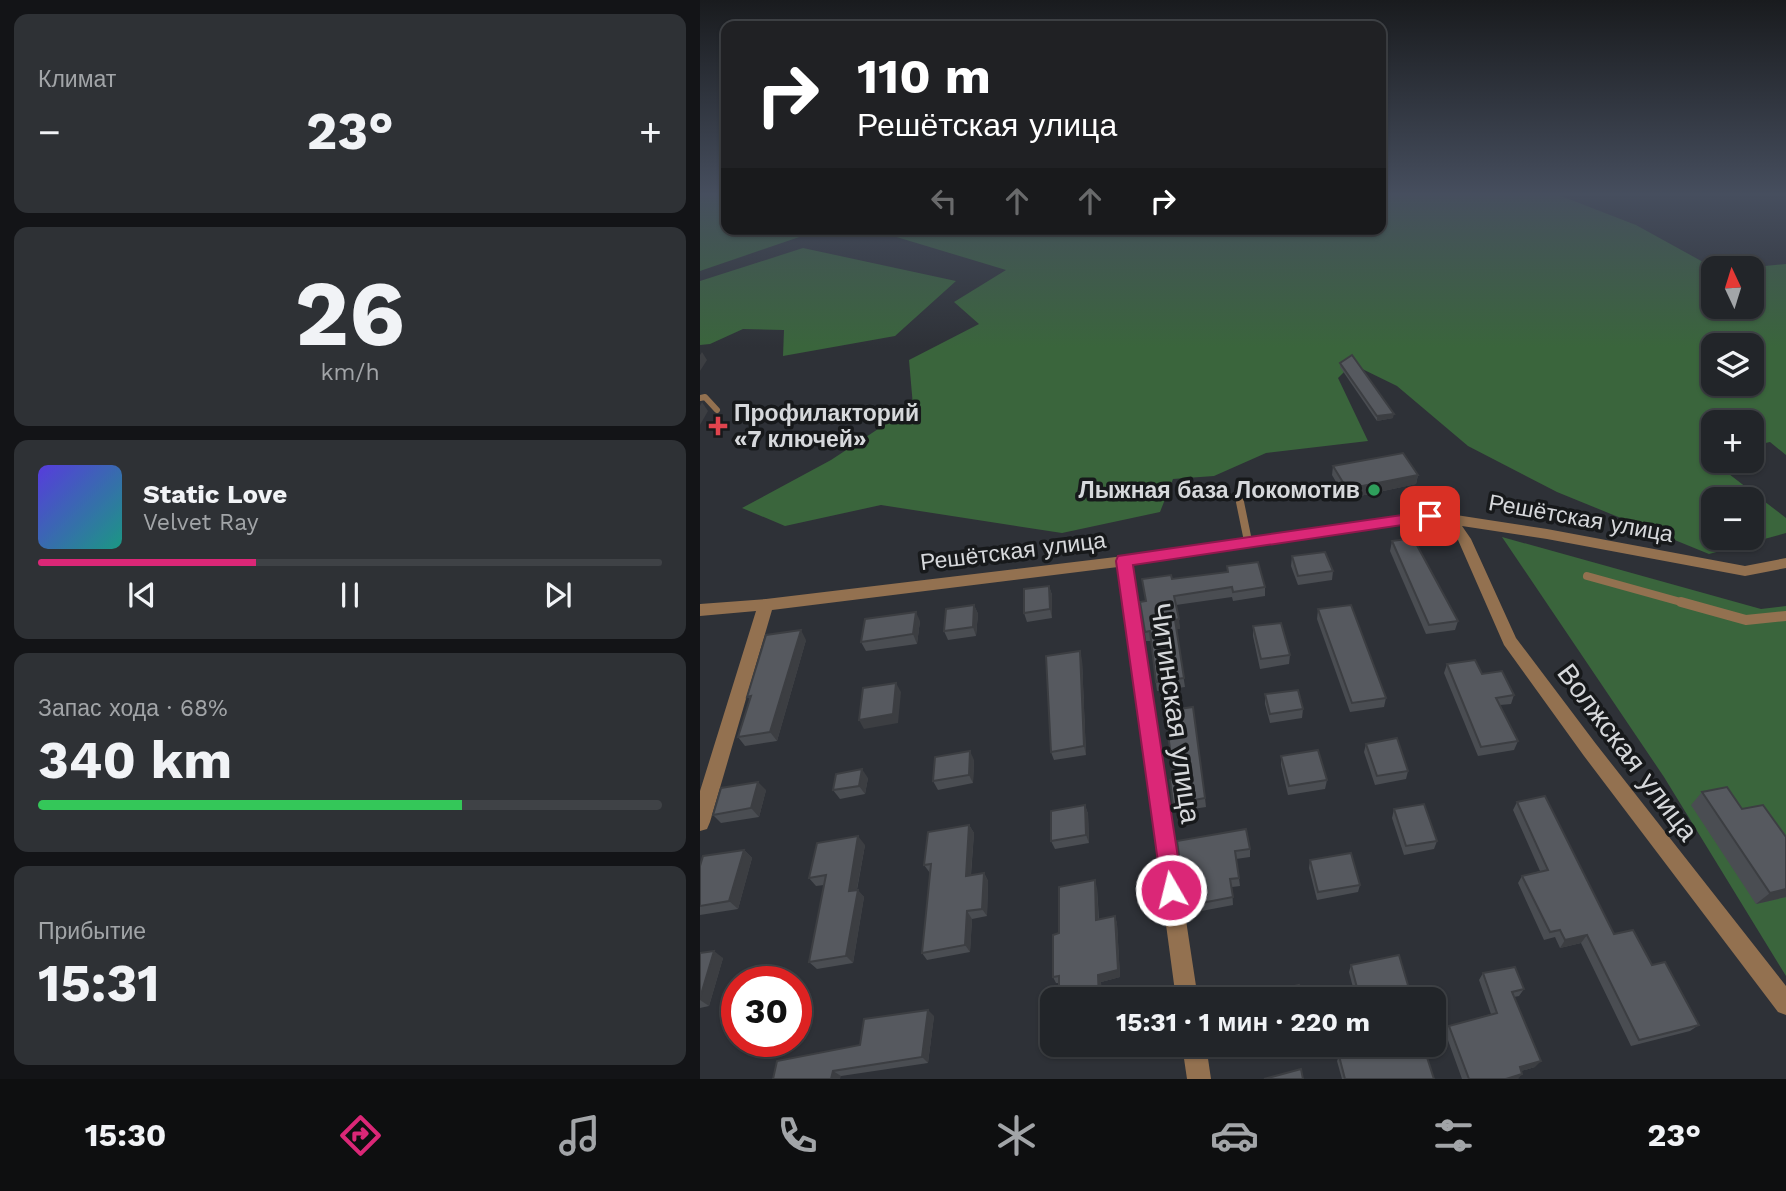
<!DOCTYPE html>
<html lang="ru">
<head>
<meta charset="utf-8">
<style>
	:root { --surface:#222529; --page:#2e3135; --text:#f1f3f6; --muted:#a2a5a8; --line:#3f4246; --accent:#db2777 }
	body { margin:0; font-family:"Work Sans",sans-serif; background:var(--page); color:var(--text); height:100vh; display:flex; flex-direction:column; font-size:26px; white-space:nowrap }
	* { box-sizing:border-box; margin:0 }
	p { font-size:23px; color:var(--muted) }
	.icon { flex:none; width:38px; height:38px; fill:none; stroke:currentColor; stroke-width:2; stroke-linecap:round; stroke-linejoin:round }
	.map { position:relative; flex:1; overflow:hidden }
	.panel { display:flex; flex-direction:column; gap:14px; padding:14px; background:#131417; width:700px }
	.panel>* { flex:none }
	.guide { position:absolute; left:21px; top:21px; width:665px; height:214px; border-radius:14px; box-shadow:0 2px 5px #0004,0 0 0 2px var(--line); background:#202124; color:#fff; overflow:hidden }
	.needle { width:46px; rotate:356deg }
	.controls { position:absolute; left:1001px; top:256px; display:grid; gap:14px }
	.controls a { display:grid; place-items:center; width:63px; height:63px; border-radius:14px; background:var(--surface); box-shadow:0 2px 5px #0004,0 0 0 2px var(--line); font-size:35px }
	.speed { position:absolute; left:21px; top:966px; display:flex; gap:14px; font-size:35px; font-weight:700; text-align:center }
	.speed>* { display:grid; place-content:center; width:91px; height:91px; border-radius:50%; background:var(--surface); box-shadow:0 2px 5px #0004,0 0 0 2px var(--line); line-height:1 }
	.speed .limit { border:10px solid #d22; background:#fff; color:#111 }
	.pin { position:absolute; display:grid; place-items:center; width:60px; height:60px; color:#fff; margin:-30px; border-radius:14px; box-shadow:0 4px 10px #0006 }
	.me { position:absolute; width:77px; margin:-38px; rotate:352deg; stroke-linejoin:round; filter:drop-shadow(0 0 5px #0008) }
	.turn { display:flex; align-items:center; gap:24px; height:147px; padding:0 21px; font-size:32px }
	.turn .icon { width:91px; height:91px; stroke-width:2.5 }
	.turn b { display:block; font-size:49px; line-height:60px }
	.lanes { display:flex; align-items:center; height:66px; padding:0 21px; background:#0003; justify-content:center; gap:35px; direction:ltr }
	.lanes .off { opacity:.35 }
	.big { font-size:52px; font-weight:700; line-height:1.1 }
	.panel .card { flex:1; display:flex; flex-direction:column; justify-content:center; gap:10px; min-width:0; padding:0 24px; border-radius:14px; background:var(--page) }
	.panel .dial { align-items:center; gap:0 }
	.dial b { font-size:91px; line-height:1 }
	.song { display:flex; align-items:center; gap:21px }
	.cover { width:84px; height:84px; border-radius:10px; background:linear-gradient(135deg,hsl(250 70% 55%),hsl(170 70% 35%)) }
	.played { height:7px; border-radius:4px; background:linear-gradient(90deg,var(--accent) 35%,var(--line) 35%) }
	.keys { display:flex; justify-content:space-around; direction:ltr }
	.heat { display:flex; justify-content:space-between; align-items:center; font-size:38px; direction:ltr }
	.charge { height:10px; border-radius:5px; background:linear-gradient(90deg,#34c759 68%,var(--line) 0) }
	.trip { position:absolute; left:340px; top:987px; width:406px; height:70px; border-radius:14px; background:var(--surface); box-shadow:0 2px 5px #0004,0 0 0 2px var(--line); font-weight:700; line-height:70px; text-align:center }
	.tabs { display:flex; height:112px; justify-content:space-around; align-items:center; background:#0e0f10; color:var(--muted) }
	.tabs .icon { width:49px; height:49px }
	.tabs .on { color:var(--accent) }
	.tabs b { font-size:32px; color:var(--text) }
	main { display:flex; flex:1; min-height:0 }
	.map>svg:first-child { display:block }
	.forest { fill:#3a653c; fill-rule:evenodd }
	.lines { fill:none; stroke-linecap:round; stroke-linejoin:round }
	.service-far2 { stroke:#937150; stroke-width:6 }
	.service-far1 { stroke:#937150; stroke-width:8 }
	.service { stroke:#937150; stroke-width:10 }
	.minor { fill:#937150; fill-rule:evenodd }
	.wall { fill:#4a4d52 }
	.shaded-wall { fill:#3c3e42 }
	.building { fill:#56595f; stroke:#3c3e42; stroke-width:2 }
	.route { fill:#db2777; stroke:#8e194d; stroke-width:2 }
	.health-dot { fill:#e0444e; stroke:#17191b; stroke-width:2.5 }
	.leisure-dot { fill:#2e9e5b; stroke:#17191b; stroke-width:2.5 }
	.labels { text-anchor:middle; stroke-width:7; stroke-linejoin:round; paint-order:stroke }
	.poi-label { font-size:23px; font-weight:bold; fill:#d6d8db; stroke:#17191b; text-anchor:start }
	.street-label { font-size:23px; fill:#d6d8db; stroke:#17191b }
	.near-street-label { font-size:28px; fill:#d6d8db; stroke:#17191b }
</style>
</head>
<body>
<main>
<section class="panel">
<div class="card"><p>Климат</p>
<div class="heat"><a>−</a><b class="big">23°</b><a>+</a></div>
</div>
<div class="card dial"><b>26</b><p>km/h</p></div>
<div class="card">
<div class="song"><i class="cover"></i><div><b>Static Love</b><p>Velvet Ray</p></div></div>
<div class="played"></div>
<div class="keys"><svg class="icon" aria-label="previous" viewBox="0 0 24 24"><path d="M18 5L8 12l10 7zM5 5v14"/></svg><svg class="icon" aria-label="pause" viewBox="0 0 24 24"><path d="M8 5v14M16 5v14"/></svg><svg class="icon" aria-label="next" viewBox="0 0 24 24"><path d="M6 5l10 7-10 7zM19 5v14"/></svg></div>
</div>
<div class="card"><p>Запас хода · 68%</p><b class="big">340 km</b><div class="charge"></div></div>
<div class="card"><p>Прибытие</p><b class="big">15:31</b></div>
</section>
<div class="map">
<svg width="1086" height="1079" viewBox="0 0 1086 1079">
	<rect width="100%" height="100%" fill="#2e3137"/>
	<g class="forest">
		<polygon points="0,196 26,196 26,229 135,229 111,233 0,271"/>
		<path d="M681 196H861L936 225 1014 268 1013 306H1052V268H1044L1086 264V455L1070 442 1052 446V422H1013V455L1007 457 1086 518V533L1009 554 857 492 768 446 697 386 652 364 638 378 668 441 566 453 514 476 473 479 460 512 362 533 181 505 85 526 42 508 131 460 213 406 209 360 279 324 254 302 306 270 170 229H681ZM1013 345H1052V383H1013ZM1013 499H1052V537H1013Z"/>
		<polygon points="103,248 256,281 195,336 83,356 84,330 43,329 10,344 0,345 0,281"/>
		<polygon points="802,537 1061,609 1086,606 1086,976 964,777"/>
	</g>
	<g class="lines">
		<polyline class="service-far2" points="0,398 5,397 17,410"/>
		<g class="service-far1">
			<polyline points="540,502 548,541"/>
			<polyline points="887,576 988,604"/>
		</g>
		<polyline class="service" points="981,602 1046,620 1086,616"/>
		<g class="minor">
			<polygon points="730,511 847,529 1045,566 1086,558 1086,568 1045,576 847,539 762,526 771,539 816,638 896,744 1086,986 1086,1015 1078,1012 884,756 804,645 758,540 746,523 730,521 432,565 498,999 476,999 418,567 72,610 10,822 7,829 0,831 0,791 56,611 0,616 0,604 66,599 424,556"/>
			<polygon points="482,1045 506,1045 511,1079 487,1079"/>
		</g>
	</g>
	<g class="wall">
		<polygon points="640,363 693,418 677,421 640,367"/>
		<polygon points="633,466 718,475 716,484 646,499 632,475"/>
		<polygon points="692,541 758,621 755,630 726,634 690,551"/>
		<polygon points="592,556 633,571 632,580 598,585 591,566"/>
		<polygon points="527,566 565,587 565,596 533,601 532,597 476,605 480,629 476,629 485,687 457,691 451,641 446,641 442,611 445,601 472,579 527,572"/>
		<polygon points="349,586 352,595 352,618 327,622 324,613"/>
		<polygon points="274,605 278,614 276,636 248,640 244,631"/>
		<polygon points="618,609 686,698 684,707 650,712 617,619"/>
		<polygon points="220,621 217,644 166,651 161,642"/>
		<polygon points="553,626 590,655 589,664 560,669 553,636"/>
		<polygon points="106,640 77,741 45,746 38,737 50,699 47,697"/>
		<polygon points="382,660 386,755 354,760 351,752"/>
		<polygon points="747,664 782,674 814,695 811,704 800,705 818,741 814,750 778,756 744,673"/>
		<polygon points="565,694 603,709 602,718 570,723 565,704"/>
		<polygon points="666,744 708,771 706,779 675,785 664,752"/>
		<polygon points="581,756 627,780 625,789 588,795 581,765"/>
		<polygon points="274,760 273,783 238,790 233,781"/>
		<polygon points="168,778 165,794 140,799 133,790"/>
		<polygon points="470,780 505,798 506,807 474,812"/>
		<polygon points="66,790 59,817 21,823 13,815"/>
		<polygon points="1002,792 1086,897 1056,904 991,805"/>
		<polygon points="817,802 914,934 952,965 999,1025 990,1031 931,1046 881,943 860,948 855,937 844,940 818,883 822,876 840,871 813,810"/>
		<polygon points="385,805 388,814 389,843 355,849 351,841"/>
		<polygon points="694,809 737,841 734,849 704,855 692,818"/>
		<polygon points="269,825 274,833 271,875 284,873 288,881 287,916 272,919 270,952 227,960 222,953 230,873 224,865"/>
		<polygon points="477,841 550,849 550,857 536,859 539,878 540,886 532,887 533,905 491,913 486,870 481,871"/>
		<polygon points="165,845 157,890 164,897 153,963 117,969 109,962 124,885 116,886 109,878"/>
		<polygon points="44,850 52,858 38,909 0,915 0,866"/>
		<polygon points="610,860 660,885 658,892 617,900 609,868"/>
		<polygon points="397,888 399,919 415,916 417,924 420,977 401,982 402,999 359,999 359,983 356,983 353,977 359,933"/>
		<polygon points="0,953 23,958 9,1006 0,1008"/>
		<polygon points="651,965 710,992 707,998 702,999 656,999 649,972"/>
		<polygon points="783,973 824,989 819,996 814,997 835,1067 821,1071 818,1079 762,1079 745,1032 749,1026 791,1014 779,980"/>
		<polygon points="234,1016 228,1063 141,1076 73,1079"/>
		<polygon points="639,1056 734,1079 642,1079 637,1061"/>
	</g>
	<g class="shaded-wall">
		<polygon points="2,352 7,360 0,371 0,355"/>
		<polygon points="2,402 8,411 0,425 0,406"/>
		<polygon points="694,414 693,418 677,421 677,416"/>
		<polygon points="718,475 716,484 646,499 647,489"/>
		<polygon points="349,586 352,595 352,618 350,609"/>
		<polygon points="274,605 278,614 276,636 273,627"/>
		<polygon points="216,612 220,621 217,644 213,634"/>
		<polygon points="479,619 480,629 476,629 475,620"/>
		<polygon points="101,630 106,640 77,741 70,732"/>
		<polygon points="380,651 382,660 386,755 384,746"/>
		<polygon points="196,683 201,692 198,723 164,729 159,720"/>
		<polygon points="270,751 274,760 273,783 269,775"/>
		<polygon points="162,769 168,778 165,794 159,786"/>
		<polygon points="58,782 66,790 59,817 51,808"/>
		<polygon points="385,805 388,814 389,843 386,835"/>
		<polygon points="269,825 274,833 270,884 266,876"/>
		<polygon points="158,836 165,845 155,899 149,891"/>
		<polygon points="44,850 52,858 38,909 29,901"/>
		<polygon points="284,873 288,881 287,916 282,909"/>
		<polygon points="395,880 397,888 399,927 396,920"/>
		<polygon points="1086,889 1086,897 1056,904 1070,893"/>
		<polygon points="158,890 164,897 153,963 146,956"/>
		<polygon points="267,911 272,919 270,952 265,945"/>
		<polygon points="415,916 417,924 420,977 401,982 402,999 399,999 398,975"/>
		<polygon points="887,935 881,943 860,948 865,940"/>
		<polygon points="14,951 23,958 9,1006 0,1000 0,998"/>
		<polygon points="228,1010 234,1016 228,1063 222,1057"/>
		<polygon points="841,1061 835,1067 814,1073 820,1067"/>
		<polygon points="133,1071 141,1076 140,1079 131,1079"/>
		<polygon points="822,1074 818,1079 806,1079"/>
	</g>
	<g class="building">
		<polygon points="652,355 694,414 677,416 640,363"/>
		<polygon points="703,453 718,475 647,489 633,466"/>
		<polygon points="713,538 758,621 729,625 692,541"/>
		<polygon points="625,552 633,571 598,576 592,556"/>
		<polygon points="558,562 565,587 533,592 532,587 474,596 479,619 475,620 484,678 456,682 450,631 445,632 440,602 446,601 442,579 471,575 472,579 528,572 527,566"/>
		<polygon points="349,586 350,609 324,613 324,589"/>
		<polygon points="274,605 273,627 244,631 246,609"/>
		<polygon points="651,605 686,698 652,703 618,609"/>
		<polygon points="216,612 213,634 161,642 165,619"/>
		<polygon points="581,623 590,655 561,659 553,626"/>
		<polygon points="101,630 70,732 38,737 51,696 47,697 66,635"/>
		<polygon points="380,651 384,746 351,752 346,656"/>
		<polygon points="775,660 782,674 802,671 814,695 796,698 818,741 781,747 747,664"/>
		<polygon points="196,683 193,714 159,720 163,688"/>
		<polygon points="598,690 603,709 570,714 565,694"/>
		<polygon points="493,707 505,798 473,804 470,780 474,779 465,711"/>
		<polygon points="697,738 708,771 677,776 666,744"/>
		<polygon points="618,750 627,780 589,786 581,756"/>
		<polygon points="270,751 269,775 233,781 235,757"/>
		<polygon points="162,769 159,786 133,790 136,774"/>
		<polygon points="58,782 51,808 13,815 21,788"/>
		<polygon points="1027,787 1042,809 1063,805 1086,837 1086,889 1070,893 1002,792"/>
		<polygon points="845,796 914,934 933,930 952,965 965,962 999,1025 939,1040 887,935 865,940 860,930 850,932 822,876 848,870 817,802"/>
		<polygon points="724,804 737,841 706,846 694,809"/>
		<polygon points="385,805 386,835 351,841 351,811"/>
		<polygon points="269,825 266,876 284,873 282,909 267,911 265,945 222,953 231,864 224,865 228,832"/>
		<polygon points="546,829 550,849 535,851 539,878 530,879 533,897 491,905 485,862 480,863 477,841"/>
		<polygon points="158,836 149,891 158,890 146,956 109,962 126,875 109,878 117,843"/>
		<polygon points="44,850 29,901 0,906 0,866 3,856"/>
		<polygon points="651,853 660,885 618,892 610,860"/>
		<polygon points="395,880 396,920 415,916 418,970 398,975 399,999 359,999 359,976 353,977 353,935 359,933 359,887"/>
		<polygon points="14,951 0,998 0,953"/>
		<polygon points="699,955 710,992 672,999 660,999 651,965"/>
		<polygon points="815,967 824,989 812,992 841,1061 820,1067 822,1074 806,1079 769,1079 749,1026 797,1013 783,973"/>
		<polygon points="599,985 602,999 559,999 558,994"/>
		<polygon points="228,1010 222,1057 133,1071 131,1079 73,1079 77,1061 160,1045 164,1019"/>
		<polygon points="680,1045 723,1045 734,1079 645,1079 639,1056"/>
		<polygon points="601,1069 603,1079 564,1079"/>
	</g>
	<linearGradient id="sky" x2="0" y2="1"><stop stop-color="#191b1e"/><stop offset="0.56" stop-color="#464e5e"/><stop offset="1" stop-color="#464e5e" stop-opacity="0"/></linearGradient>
	<rect width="1086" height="347" fill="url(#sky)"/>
	<polygon class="route" points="730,511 736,512 736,520 433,565 483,890 480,898 471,901 463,898 416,561 418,556"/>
	<path class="health-dot" d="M14.5 415.5h7v7h7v7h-7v7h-7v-7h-7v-7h7z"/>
	<circle class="leisure-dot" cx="674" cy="490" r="7"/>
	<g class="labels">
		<g class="poi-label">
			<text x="34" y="421">Профилакторий<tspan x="34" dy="26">«7 ключей»</tspan></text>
			<text x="660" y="498" text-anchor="end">Лыжная база Локомотив</text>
		</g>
		<g class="street-label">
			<text transform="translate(881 518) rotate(10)" y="8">Решётская улица</text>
			<text transform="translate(313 551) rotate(-7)" y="8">Решётская улица</text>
		</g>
		<g class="near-street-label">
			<text transform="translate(476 713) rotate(82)" y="10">Читинская улица</text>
			<text transform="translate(928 752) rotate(53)" y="10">Волжская улица</text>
		</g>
	</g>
</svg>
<div class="controls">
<a><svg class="needle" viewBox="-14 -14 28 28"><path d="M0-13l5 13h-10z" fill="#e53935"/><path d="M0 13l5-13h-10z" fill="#a2a5a8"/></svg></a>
<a><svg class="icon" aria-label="layers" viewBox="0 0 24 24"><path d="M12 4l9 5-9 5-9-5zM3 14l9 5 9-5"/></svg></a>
<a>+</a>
<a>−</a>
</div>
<div class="speed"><div class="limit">30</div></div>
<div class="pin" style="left:730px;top:516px;background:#d93025"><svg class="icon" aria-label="arrive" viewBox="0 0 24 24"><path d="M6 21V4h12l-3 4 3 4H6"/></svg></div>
<svg class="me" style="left:471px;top:890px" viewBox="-20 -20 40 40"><circle r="17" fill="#db2777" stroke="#fff" stroke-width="3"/><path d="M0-11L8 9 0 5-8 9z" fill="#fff"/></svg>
<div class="trip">15:31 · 1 мин · 220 m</div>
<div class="guide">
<div class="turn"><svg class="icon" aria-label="right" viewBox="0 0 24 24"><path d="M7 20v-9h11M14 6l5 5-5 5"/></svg><div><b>110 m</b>Решётская улица</div></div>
<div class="lanes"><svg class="icon off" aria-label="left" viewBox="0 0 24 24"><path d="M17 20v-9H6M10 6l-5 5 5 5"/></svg><svg class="icon off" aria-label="ahead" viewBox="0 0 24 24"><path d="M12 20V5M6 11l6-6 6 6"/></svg><svg class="icon off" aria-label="ahead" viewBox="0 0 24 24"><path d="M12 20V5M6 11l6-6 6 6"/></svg><svg class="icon" aria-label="right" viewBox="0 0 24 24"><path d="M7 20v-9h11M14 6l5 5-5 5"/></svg></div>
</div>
</div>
</main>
<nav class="tabs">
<b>15:30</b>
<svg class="icon on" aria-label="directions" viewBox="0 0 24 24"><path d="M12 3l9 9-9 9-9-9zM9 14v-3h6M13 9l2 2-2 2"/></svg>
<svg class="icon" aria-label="music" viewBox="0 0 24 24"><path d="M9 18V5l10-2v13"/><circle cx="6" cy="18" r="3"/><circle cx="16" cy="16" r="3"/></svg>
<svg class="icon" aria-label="phone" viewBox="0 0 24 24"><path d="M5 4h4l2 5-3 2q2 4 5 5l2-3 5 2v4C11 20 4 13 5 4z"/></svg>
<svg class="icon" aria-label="climate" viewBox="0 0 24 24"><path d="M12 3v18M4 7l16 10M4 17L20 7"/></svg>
<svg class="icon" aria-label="car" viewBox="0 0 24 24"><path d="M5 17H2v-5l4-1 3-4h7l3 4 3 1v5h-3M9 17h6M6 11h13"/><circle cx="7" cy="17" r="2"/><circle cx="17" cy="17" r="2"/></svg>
<svg class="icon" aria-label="filters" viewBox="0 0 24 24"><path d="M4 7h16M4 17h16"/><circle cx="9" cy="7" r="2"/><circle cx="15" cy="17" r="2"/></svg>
<b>23°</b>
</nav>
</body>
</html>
